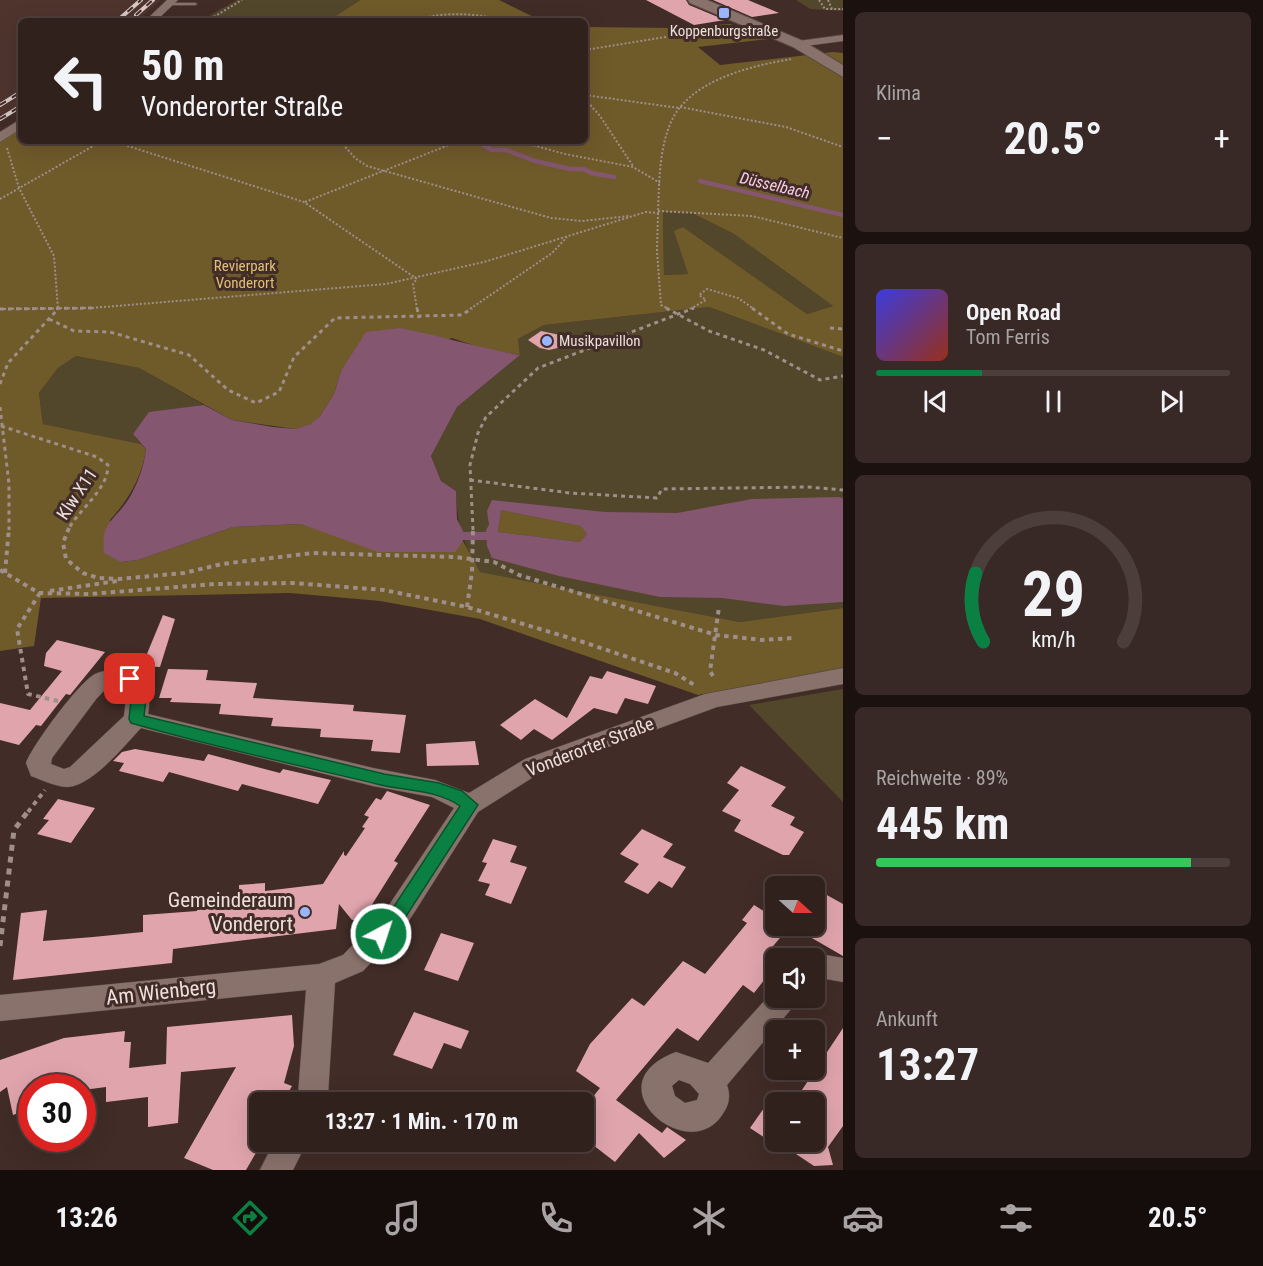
<!DOCTYPE html>
<html lang="de">
<head>
<meta charset="utf-8">
<style>
	:root { --surface:#31211d; --page:#392926; --text:#f1f3f6; --muted:#a8a3a4; --line:#4c3e3b; --accent:#0b8043 }
	body { margin:0; font-family:"Roboto Condensed",sans-serif; background:var(--page); color:var(--text); height:100vh; display:flex; flex-direction:column; font-size:22px; white-space:nowrap }
	* { box-sizing:border-box; margin:0 }
	p { font-size:20px; color:var(--muted) }
	.icon { flex:none; width:33px; height:33px; fill:none; stroke:currentColor; stroke-width:2; stroke-linecap:round; stroke-linejoin:round }
	.map { position:relative; flex:1; overflow:hidden }
	.panel { display:flex; flex-direction:column; gap:12px; padding:12px; background:#1b1210; width:420px }
	.panel>* { flex:none }
	.banner { position:absolute; left:18px; top:18px; width:570px; height:126px; border-radius:9px; box-shadow:0 6px 24px #0002,0 0 0 2px var(--line); background:#31211d; color:var(--text); overflow:hidden }
	.needle { width:39px; rotate:111deg }
	.buttons { position:absolute; left:765px; top:876px; display:grid; gap:12px }
	.buttons a { display:grid; place-items:center; width:60px; height:60px; border-radius:9px; background:var(--surface); box-shadow:0 6px 24px #0002,0 0 0 2px var(--line); font-size:30px }
	.speed { position:absolute; left:18px; top:1074px; display:flex; gap:12px; font-size:30px; font-weight:700; text-align:center }
	.speed>* { display:grid; place-content:center; width:78px; height:78px; border-radius:50%; background:var(--surface); box-shadow:0 6px 24px #0002,0 0 0 2px var(--line); line-height:1 }
	.speed .limit { border:9px solid #d22; background:#fff; color:#111 }
	.pin { position:absolute; display:grid; place-items:center; width:51px; height:51px; color:#fff; margin:-26px; border-radius:12px; box-shadow:0 3px 9px #0006 }
	.me { position:absolute; width:66px; margin:-33px; rotate:40deg; stroke-linejoin:round; filter:drop-shadow(0 0 4px #0008) }
	.turn { display:flex; align-items:center; gap:21px; height:126px; padding:0 24px; font-size:27px }
	.turn .icon { width:78px; height:78px; stroke-width:2.5 }
	.turn b { display:block; font-size:42px; line-height:51px }
	.big { font-size:45px; font-weight:700; line-height:1.1 }
	.panel .card { flex:1; display:flex; flex-direction:column; justify-content:center; gap:9px; min-width:0; padding:0 21px; border-radius:9px; background:var(--page) }
	.panel .dial { align-items:center; gap:0 }
	.dial svg { height:156px; overflow:visible; fill:none; stroke:var(--line); stroke-width:7; stroke-linecap:round; text-anchor:middle }
	.dial text { fill:var(--text); stroke:none }
	.song { display:flex; align-items:center; gap:18px }
	.cover { width:72px; height:72px; border-radius:9px; background:linear-gradient(135deg,hsl(240 70% 55%),hsl(10 70% 35%)) }
	.played { height:6px; border-radius:3px; background:linear-gradient(90deg,var(--accent) 30%,var(--line) 30%) }
	.keys { display:flex; justify-content:space-around; direction:ltr }
	.heat { display:flex; justify-content:space-between; align-items:center; font-size:33px; direction:ltr }
	.charge { height:9px; border-radius:4px; background:linear-gradient(90deg,#34c759 89%,var(--line) 0) }
	.trip { position:absolute; left:249px; top:1092px; width:345px; height:60px; border-radius:9px; background:var(--surface); box-shadow:0 6px 24px #0002,0 0 0 2px var(--line); font-weight:700; line-height:60px; text-align:center }
	.tabs { display:flex; height:96px; justify-content:space-around; align-items:center; background:#140d0c; color:var(--muted) }
	.tabs .icon { width:42px; height:42px }
	.tabs .current { color:var(--accent) }
	.tabs b { font-size:27px; color:var(--text) }
	main { display:flex; flex:1; min-height:0 }
	.map>svg:first-child { display:block }
	.built { fill:#4f342e }
	.green { fill:#52462b }
	.forest { fill:#6f5a2a; fill-rule:evenodd }
	.water { fill:#845670; fill-rule:evenodd }
	.lines { fill:none; stroke-linecap:round; stroke-linejoin:round }
	.stream-far1 { stroke:#845670; stroke-width:4.5 }
	.stream { stroke:#845670; stroke-width:8 }
	.building { fill:#e0a4ac }
	.lane-casing { stroke:#5a4944; stroke-width:2 }
	.street-casing { stroke:#5a4944; stroke-width:1 }
	.secondary-casing { stroke:#5a4944; stroke-width:2 }
	.path-far3 { stroke:#9f8e8a; stroke-width:2; stroke-dasharray:2 2; stroke-linecap:butt }
	.path-far2 { stroke:#9f8e8a; stroke-width:3; stroke-dasharray:4 4; stroke-linecap:butt }
	.path-far1 { stroke:#9f8e8a; stroke-width:4; stroke-dasharray:4.5 4.5; stroke-linecap:butt }
	.path { stroke:#9f8e8a; stroke-width:5; stroke-dasharray:6 6; stroke-linecap:butt }
	.lane { fill:#8a726c; fill-rule:evenodd }
	.street { fill:#8a726c; fill-rule:evenodd }
	.secondary { fill:#8a726c; fill-rule:evenodd }
	.rail-casing { stroke:#d7c8c4; stroke-width:4 }
	.rail { stroke:#412c27; stroke-width:2; stroke-dasharray:7; stroke-linecap:butt }
	.route { fill:#0b8043; stroke:#07532c; stroke-width:1.5 }
	.poi-dot { fill:#9ab5fd; stroke:#412c27; stroke-width:2 }
	.labels { text-anchor:middle; stroke-width:6; stroke-linejoin:round; paint-order:stroke }
	.far-poi-label { font-size:15px; fill:#eddfdb; stroke:#412c27 }
	.far-park-label { font-size:15px; fill:#e0c074; stroke:#412c27 }
	.far-water-label { font-size:16px; font-style:italic; fill:#f9cbe3; stroke:#412c27 }
	.street-label { font-size:18px; fill:#eddfdb; stroke:#412c27 }
	.near-poi-label { font-size:21px; fill:#eddfdb; stroke:#412c27; text-anchor:end }
	.near-street-label { font-size:21px; fill:#eddfdb; stroke:#412c27 }
</style>
</head>
<body>
<main>
<div class="map">
<svg width="843" height="1170" viewBox="0 0 843 1170">
	<rect width="100%" height="100%" fill="#412c27"/>
	<polygon class="built" points="0,0 161,0 137,21 21,21 21,107 0,121"/>
	<g class="green">
		<polygon points="237,0 360,0 328,21 200,21"/>
		<polygon points="796,0 843,0 843,11 810,9"/>
		<polygon points="663,212 692,213 734,234 833,306 807,314 683,227 675,232 688,274 664,275"/>
		<path d="M709 307 843 357V608L740 622 479 572C463 542 457 526 456 491L441 481 431 456 457 407 520 355 518 339 544 325Z"/>
		<polygon points="76,356 139,368 204,405 149,413 133,434 141,444 43,424 39,393 58,368"/>
		<polygon points="843,689 843,802 749,705"/>
	</g>
	<g class="forest">
		<polygon points="360,0 499,0 542,21 328,21"/>
		<path d="M730 24 769 39 698 47 720 65 833 52 843 53V357L709 307 544 325 518 339 520 355 481 348 452 338 341 371 334 394 320 416 312 424 295 429 232 420 139 368 76 356 58 368 39 393 43 424 141 444 146 449C142 477 129 499 110 520L121 562 138 560 233 527 301 524 458 546 463 541 480 572 740 622 843 608V668L698 695 480 619 380 601 290 593 41 598 34 646 0 651V142L21 127V141H585V27L672 28ZM663 212 692 213 734 234 833 306 807 314 683 227 674 231 688 274 664 275Z"/>
		<polygon points="501,510 582,526 587,534 580,542 498,532"/>
	</g>
	<g class="water">
		<path d="M400 328C441 336 479 348 520 355L457 407 431 456 441 481 456 491 457 519 463 531V541L455 552H378L301 524 233 527 138 560 121 562 104 553C100 520 117 520 131 495 139 480 144 465 146 449L133 434 149 412 204 405 232 420 273 427 295 429 311 424 320 416 334 394 341 371 366 332Z"/>
		<path d="M838 497 843 498V602L784 606 722 598 660 597 559 576 492 558 487 546 486 530 489 525 487 511 492 500 605 512 677 513 752 499ZM501 510 581 526 587 534 580 542 498 532Z"/>
	</g>
	<g class="lines">
		<g class="stream-far1">
			<polyline points="476,141 492,150 506,150 535,161 570,169 584,169 591,173 614,177"/>
			<polyline points="700,181 843,215"/>
		</g>
		<polyline class="stream" points="463,536 486,536"/>
	</g>
	<g class="building">
		<polygon points="646,0 686,0 689,5 725,20 694,25"/>
		<polygon points="713,0 748,0 779,13 752,17"/>
		<polygon points="541,331 588,341 549,350 540,348 528,340"/>
		<polygon points="163,615 175,619 160,667 142,666"/>
		<polygon points="57,640 105,652 70,695 66,694 41,726 36,725 19,745 0,740 0,703 30,710 62,671 44,666 46,653"/>
		<polygon points="168,669 208,670 206,680 257,683 253,698 354,705 353,711 406,715 400,753 371,751 373,740 320,737 321,729 271,726 273,718 219,714 221,704 170,702 172,698 159,698"/>
		<polygon points="607,671 656,686 648,704 625,698 617,714 594,708 552,740 534,729 521,740 500,725 535,699 567,718 590,676 602,679"/>
		<polygon points="475,741 479,765 427,766 426,744"/>
		<polygon points="135,749 204,761 208,754 280,773 283,769 331,780 318,804 242,784 238,791 169,772 163,782 119,771 124,763 113,761 122,752"/>
		<polygon points="741,766 786,787 771,806 795,817 790,825 804,832 789,855 783,855 734,831 741,820 722,811 739,790 727,783"/>
		<polygon points="387,791 430,805 394,861 398,863 363,919 352,920 339,904 336,929 173,949 172,963 13,980 21,913 47,910 43,941 93,937 143,932 143,915 197,911 197,906 239,901 239,885 265,883 265,891 323,884 344,851 344,855 346,856 365,828 362,827 369,817 364,815 376,798 381,800"/>
		<polygon points="58,799 95,808 71,843 37,834 49,820 43,819"/>
		<polygon points="642,829 673,844 663,857 686,867 672,888 659,881 648,894 624,882 639,864 620,854"/>
		<polygon points="493,839 517,846 510,862 527,867 511,904 485,895 490,884 478,881 487,863 482,862"/>
		<polygon points="814,892 823,897 825,894 843,904 843,956 791,926 814,926"/>
		<polygon points="754,905 776,919 776,926 789,927 764,957 776,965 754,993 743,985 698,1041 677,1028 616,1100 662,1133 667,1127 686,1140 664,1158 639,1133 615,1162 584,1138 584,1108 600,1088 576,1071 590,1044 632,998 644,1006 683,961 705,974 747,923 742,920"/>
		<polygon points="441,933 474,943 458,981 424,970"/>
		<polygon points="414,1012 469,1031 461,1049 444,1043 432,1069 393,1055"/>
		<polygon points="292,1015 294,1046 284,1083 292,1086 283,1102 260,1102 260,1146 246,1170 213,1170 184,1158 236,1067 181,1072 178,1123 148,1127 148,1097 106,1102 106,1087 83,1090 82,1088 32,1088 32,1108 13,1115 7,1087 0,1092 0,1060 64,1038 125,1031 124,1042 131,1042 129,1068 166,1064 167,1027"/>
		<polygon points="843,1028 843,1126 828,1147 833,1165 814,1166 778,1142 814,1142 814,1102 794,1102"/>
		<polygon points="776,1091 776,1145 750,1128"/>
	</g>
	<g class="lines">
		<defs>
			<polygon id="lane" points="167,3 195,3 197,4 195,5 169,5"/>
			<g id="street">
				<polygon points="167,0 178,0 156,21 145,21"/>
				<polygon points="843,35 843,41 798,47 793,44 798,41"/>
				<polygon points="21,119 21,129 0,142 0,132"/>
				<path d="M843 668V684L717 707 543 771 478 812 405 927 363 971 335 983 328 1095 325 1102H294L298 1095 306 990 0 1021V995L319 964 343 955 385 911 454 808 432 797 373 786 141 728C124 746 93 785 68 787 56 787 42 780 31 776L26 763C32 746 79 682 95 674 111 666 129 673 145 679L151 690 148 714 373 768 435 780 469 793 525 759 705 694ZM119 686 127 690 124 716 70 767 64 769 51 764 52 758 97 698 108 687Z"/>
				<polygon points="814,953 843,958 843,982 814,977 814,958 803,958"/>
				<path d="M776 988V998H798L793 1007 727 1085C731 1097 729 1105 722 1115 688 1167 590 1084 676 1052L708 1063ZM679 1080 690 1084 699 1094 697 1100 685 1103 675 1096 672 1086Z"/>
				<polygon points="274,1142 307,1142 293,1170 260,1170"/>
			</g>
			<polygon id="secondary" points="688,0 707,0 803,41 843,65 843,77 793,47 690,3"/>
		</defs>
		<use href="#lane" class="lane-casing"/>
		<use href="#street" class="street-casing"/>
		<use href="#secondary" class="secondary-casing"/>
		<g class="path-far3">
			<polyline points="819,0 825,9 843,9"/>
			<polyline points="828,0 832,9"/>
			<polyline points="207,21 242,0"/>
			<path d="M413 21C447 10 476 14 510 21"/>
			<polyline points="585,50 721,28"/>
			<polyline points="585,95 679,108"/>
			<polyline points="585,99 600,116 633,166"/>
			<polyline points="680,107 786,127 843,147"/>
			<polyline points="112,141 304,202 417,279 413,284 417,309"/>
			<polyline points="340,141 355,158 367,166 551,218 582,221 629,216"/>
			<polyline points="518,141 565,154 633,167 660,183"/>
			<polyline points="7,148 19,188 54,256 58,309"/>
			<polyline points="0,199 102,141"/>
			<polyline points="305,202 459,141"/>
			<polyline points="658,211 752,216 843,238"/>
			<polyline points="658,213 657,251 661,305 669,309"/>
			<path d="M0 309 91 308 386 284 484 262 646 212 658 213C659 185 659 153 669 127 685 81 750 66 792 59"/>
			<polyline points="470,309 552,253 567,237"/>
			<polyline points="690,309 706,300 699,295 707,289 738,298 754,309"/>
		</g>
		<g class="path-far2">
			<polyline points="417,308 419,318"/>
			<polyline points="666,308 709,331 764,350 820,380 843,376"/>
			<polyline points="752,308 788,334 843,351"/>
			<polyline points="0,309 94,308"/>
			<polyline points="49,319 74,331 110,332 189,355 228,390 256,403 279,392 294,357 335,318 462,315 472,308"/>
			<polyline points="830,328 843,329"/>
			<polyline points="0,384 8,363 59,308"/>
			<polyline points="0,407 9,484 9,530"/>
			<path d="M1 426 97 457 108 465C108 490 79 509 68 530"/>
			<polyline points="470,480 570,493 657,498 662,489 808,487 843,490"/>
			<polyline points="473,530 470,465 478,433 486,417 538,368 694,308"/>
		</g>
		<g class="path-far1">
			<polyline points="69,528 63,543 66,559 83,573 98,578 119,579 184,573 222,564 313,553 455,557 494,562 519,575 716,635 762,640 793,638"/>
			<polyline points="0,570 39,593 90,594 215,584 293,583 384,590 467,607 583,642 675,673 696,686"/>
			<polyline points="5,573 9,528"/>
			<polyline points="50,591 117,581"/>
			<polyline points="40,593 17,629 28,694 58,701"/>
			<polyline points="467,607 472,572 473,528"/>
			<polyline points="713,676 710,671 719,607"/>
			<polyline points="28,812 45,790"/>
		</g>
		<polyline class="path" points="0,946 14,830 29,810"/>
		<use href="#lane" class="lane"/>
		<use href="#street" class="street"/>
		<use href="#secondary" class="secondary"/>
		<defs>
			<g id="rail">
				<polyline points="136,15 153,0"/>
				<polyline points="117,21 141,0"/>
				<polyline points="0,105 21,92"/>
				<polyline points="0,119 21,106"/>
			</g>
		</defs>
		<use href="#rail" class="rail-casing"/>
		<use href="#rail" class="rail"/>
	</g>
	<path class="route" d="M130 674C151 680 146 698 144 716L384 774 439 783 462 791 478 805 401 924C393 933 387 943 375 939L372 934 389 914 460 806C437 790 407 791 381 785 298 765 213 747 131 723L129 719 132 690 122 679Z"/>
	<g class="poi-dot">
		<rect x="718" y="7" width="12" height="12" rx="3"/>
		<circle cx="547" cy="341" r="6"/>
		<circle cx="305" cy="912" r="6"/>
	</g>
	<g class="labels">
		<g class="far-poi-label">
			<text x="724" y="36">Koppenburgstraße</text>
			<text x="559" y="346" text-anchor="start">Musikpavillon</text>
		</g>
		<g class="far-park-label">
			<text x="245" y="271">Revierpark<tspan x="245" dy="17">Vonderort</tspan></text>
		</g>
		<g class="far-water-label">
			<text transform="translate(775 185) rotate(13)" y="6">Düsselbach</text>
		</g>
		<g class="street-label">
			<text transform="translate(77 494) rotate(-56)" y="6">Klw X11</text>
			<text transform="translate(590 747) rotate(-21)" y="6">Vonderorter Straße</text>
		</g>
		<g class="near-poi-label">
			<text x="293" y="907">Gemeinderaum<tspan x="293" dy="24">Vonderort</tspan></text>
		</g>
		<g class="near-street-label">
			<text transform="translate(161 992) rotate(-6)" y="7">Am Wienberg</text>
		</g>
	</g>
</svg>
<div class="buttons">
<a><svg class="needle" viewBox="-14 -14 28 28"><path d="M0-13l5 13h-10z" fill="#e53935"/><path d="M0 13l5-13h-10z" fill="#a8a3a4"/></svg></a>
<a><svg class="icon" aria-label="sound" viewBox="0 0 24 24"><path d="M4 9h4l5-4v14l-5-4H4zM17 9q2 3 0 6"/></svg></a>
<a>+</a>
<a>−</a>
</div>
<div class="speed"><div class="limit">30</div></div>
<div class="pin" style="left:130px;top:679px;background:#d93025"><svg class="icon" aria-label="arrive" viewBox="0 0 24 24"><path d="M6 21V4h12l-3 4 3 4H6"/></svg></div>
<svg class="me" style="left:381px;top:934px" viewBox="-20 -20 40 40"><circle r="17" fill="#0b8043" stroke="#fff" stroke-width="3"/><path d="M0-11L8 9 0 5-8 9z" fill="#fff"/></svg>
<div class="trip">13:27 · 1 Min. · 170 m</div>
<div class="banner">
<div class="turn"><svg class="icon" aria-label="left" viewBox="0 0 24 24"><path d="M17 20v-9H6M10 6l-5 5 5 5"/></svg><div><b>50 m</b>Vonderorter Straße</div></div>
</div>
</div>
<section class="panel">
<div class="card"><p>Klima</p>
<div class="heat"><a>−</a><b class="big">20.5°</b><a>+</a></div>
</div>
<div class="card">
<div class="song"><i class="cover"></i><div><b>Open Road</b><p>Tom Ferris</p></div></div>
<div class="played"></div>
<div class="keys"><svg class="icon" aria-label="previous" viewBox="0 0 24 24"><path d="M18 5L8 12l10 7zM5 5v14"/></svg><svg class="icon" aria-label="pause" viewBox="0 0 24 24"><path d="M8 5v14M16 5v14"/></svg><svg class="icon" aria-label="next" viewBox="0 0 24 24"><path d="M6 5l10 7-10 7zM19 5v14"/></svg></div>
</div>
<div class="card dial"><svg viewBox="0 0 100 80">
<path d="M14 69A42 42 0 1 1 86 69"/>
<path d="M14 69A42 42 0 0 1 10 34" stroke="#0b8043"/>
<text x="50" y="56" font-size="32" font-weight="700">29</text>
<text x="50" y="72" font-size="11">km/h</text>
</svg></div>
<div class="card"><p>Reichweite · 89%</p><b class="big">445 km</b><div class="charge"></div></div>
<div class="card"><p>Ankunft</p><b class="big">13:27</b></div>
</section>
</main>
<nav class="tabs">
<b>13:26</b>
<svg class="icon current" aria-label="directions" viewBox="0 0 24 24"><path d="M12 3l9 9-9 9-9-9zM9 14v-3h6M13 9l2 2-2 2"/></svg>
<svg class="icon" aria-label="music" viewBox="0 0 24 24"><path d="M9 18V5l10-2v13"/><circle cx="6" cy="18" r="3"/><circle cx="16" cy="16" r="3"/></svg>
<svg class="icon" aria-label="phone" viewBox="0 0 24 24"><path d="M5 4h4l2 5-3 2q2 4 5 5l2-3 5 2v4C11 20 4 13 5 4z"/></svg>
<svg class="icon" aria-label="climate" viewBox="0 0 24 24"><path d="M12 3v18M4 7l16 10M4 17L20 7"/></svg>
<svg class="icon" aria-label="car" viewBox="0 0 24 24"><path d="M5 17H2v-5l4-1 3-4h7l3 4 3 1v5h-3M9 17h6M6 11h13"/><circle cx="7" cy="17" r="2"/><circle cx="17" cy="17" r="2"/></svg>
<svg class="icon" aria-label="filters" viewBox="0 0 24 24"><path d="M4 7h16M4 17h16"/><circle cx="9" cy="7" r="2"/><circle cx="15" cy="17" r="2"/></svg>
<b>20.5°</b>
</nav>
</body>
</html>
